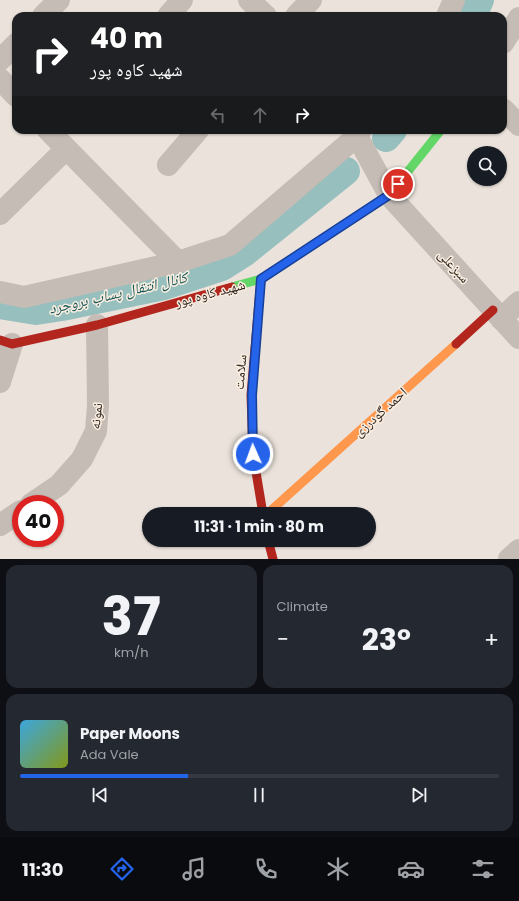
<!DOCTYPE html>
<html lang="en">
<head>
<meta charset="utf-8">
<style>
	:root { --surface:#171b24; --page:#242831; --text:#f1f3f6; --muted:#9ea1a6; --line:#363941; --accent:#2563eb }
	body { margin:0; font-family:Poppins,"Noto Naskh Arabic",sans-serif; background:var(--page); color:var(--text); height:100vh; display:flex; flex-direction:column; font-size:15px; white-space:nowrap }
	* { box-sizing:border-box; margin:0 }
	p { font-size:13px; color:var(--muted) }
	.icon { flex:none; width:22px; height:22px; fill:none; stroke:currentColor; stroke-width:2; stroke-linecap:round; stroke-linejoin:round }
	.map { position:relative; height:559px; overflow:hidden }
	.side { display:flex; flex-direction:column; gap:6px; padding:6px; background:#0d0f14; flex:1 }
	.side>* { flex:none }
	.guide { position:absolute; left:12px; top:12px; width:495px; height:122px; border-radius:12px; box-shadow:0 1px 3px #0004; background:#202124; color:#fff; overflow:hidden }
	.fabs { position:absolute; left:467px; top:146px; display:grid; gap:8px }
	.fabs a { display:grid; place-items:center; width:40px; height:40px; border-radius:50%; background:var(--surface); box-shadow:0 1px 3px #0004; font-size:20px }
	.speed { position:absolute; left:12px; top:495px; display:flex; gap:8px; font-size:20px; font-weight:700; text-align:center }
	.speed>* { display:grid; place-content:center; width:52px; height:52px; border-radius:50%; background:var(--surface); box-shadow:0 1px 3px #0004; line-height:1 }
	.speed .limit { border:6px solid #d22; background:#fff; color:#111 }
	.pin { position:absolute; display:grid; place-items:center; width:34px; height:34px; color:#fff; margin:-17px; border:2px solid #fff; border-radius:50%; box-shadow:0 1px 4px #0007 }
	.me { position:absolute; width:44px; margin:-22px; rotate:358deg; stroke-linejoin:round; filter:drop-shadow(0 0 3px #0008) }
	.turn { display:flex; align-items:center; gap:14px; height:84px; padding:0 12px; font-size:18px }
	.turn .icon { width:52px; height:52px; stroke-width:2.5 }
	.turn b { display:block; font-size:28px; line-height:34px }
	.lanes { display:flex; align-items:center; height:38px; padding:0 12px; background:#0003; justify-content:center; gap:20px; direction:ltr }
	.lanes .off { opacity:.35 }
	.big { font-size:30px; font-weight:700; line-height:1.1 }
	.side .card { flex:1; display:flex; flex-direction:column; justify-content:center; gap:6px; min-width:0; padding:0 14px; border-radius:12px; background:var(--page) }
	.side .dial { align-items:center; gap:0 }
	.dial b { font-size:52px; line-height:1 }
	.song { display:flex; align-items:center; gap:12px }
	.cover { width:48px; height:48px; border-radius:6px; background:linear-gradient(135deg,hsl(200 70% 55%),hsl(70 70% 35%)) }
	.played { height:4px; border-radius:2px; background:linear-gradient(90deg,var(--accent) 35%,var(--line) 35%) }
	.keys { display:flex; justify-content:space-around; direction:ltr }
	.heat { display:flex; justify-content:space-between; align-items:center; font-size:22px; direction:ltr }
	.side .tiles { flex:1; display:grid; gap:6px; grid-template-columns:1fr 1fr }
	.card:last-child { grid-column:span 2 }
	.trip { position:absolute; left:142px; top:507px; width:234px; height:40px; border-radius:20px; background:var(--surface); box-shadow:0 1px 3px #0004; font-weight:700; line-height:40px; text-align:center }
	.tabs { display:flex; height:64px; justify-content:space-around; align-items:center; background:#090b0e; color:var(--muted) }
	.tabs .icon { width:28px; height:28px }
	.tabs .active { color:var(--accent) }
	.tabs b { font-size:18px; color:var(--text) }
	.map>svg:first-child { display:block }
	.lines { fill:none; stroke-linecap:round; stroke-linejoin:round }
	.canal { stroke:#96bfbe; stroke-width:28 }
	.street { stroke:#c4bcb5; stroke-width:22 }
	.fast { stroke:#63d668; stroke-width:9 }
	.slow { stroke:#ff974d; stroke-width:9 }
	.jam { stroke:#b3261e; stroke-width:9 }
	.route-casing { stroke:#184099; stroke-width:10 }
	.route { stroke:#2563eb; stroke-width:7 }
	.labels { text-anchor:middle; stroke-width:3; stroke-linejoin:round; paint-order:stroke }
	.street-label { font-size:14px; fill:#342924; stroke:#faeee0 }
	.water-label { font-size:15px; font-style:italic; fill:#165558; stroke:#faeee0 }
</style>
</head>
<body>
<div class="map">
<svg width="519" height="559" viewBox="0 0 519 559">
	<rect width="100%" height="100%" fill="#ebe3db"/>
	<g class="lines">
		<g class="canal">
			<polyline points="473,16 480,0"/>
			<polyline points="386,138 393,130"/>
			<polyline points="0,305 36,311 62,307 164,286 222,267 244,253 346,171"/>
		</g>
		<g class="street">
			<polyline points="249,0 266,16"/>
			<polyline points="43,16 59,0"/>
			<polyline points="168,16 182,0"/>
			<polyline points="296,16 311,0"/>
			<polyline points="447,16 454,0"/>
			<polyline points="503,43 519,18"/>
			<polyline points="0,60 16,44"/>
			<polyline points="0,79 16,96"/>
			<polyline points="503,109 519,125"/>
			<polyline points="48,130 178,262"/>
			<polyline points="357,136 389,195 519,338"/>
			<polyline points="168,165 198,130"/>
			<polyline points="0,214 66,149"/>
			<polyline points="0,292 24,297 178,262 230,245 357,136 361,130"/>
			<polyline points="501,319 519,302"/>
			<polyline points="0,382 12,344"/>
			<polyline points="31,504 59,485 82,459 96,431 98,405 97,325"/>
			<polyline points="0,525 21,511"/>
			<polyline points="509,559 519,550"/>
		</g>
		<polyline class="fast" points="232,287 261,279 389,195 441,130"/>
		<polyline class="slow" points="267,514 456,344"/>
		<g class="jam">
			<polyline points="261,279 251,395 253,454 263,514"/>
			<polyline points="0,340 12,344 97,325 232,287"/>
			<polyline points="456,344 493,310"/>
			<polyline points="268,540 273,559"/>
		</g>
	</g>
	<g class="lines">
		<defs>
			<polyline id="route" points="253,454 252,395 261,279 389,195 398,184"/>
		</defs>
		<use href="#route" class="route-casing"/>
		<use href="#route" class="route"/>
	</g>
	<g class="labels">
		<g class="street-label">
			<text transform="translate(454 266) rotate(48)" y="5">سبزعلی</text>
			<text transform="translate(210 293) rotate(-15)" y="5">شهید کاوه پور</text>
			<text transform="translate(240 372) rotate(-85)" y="5">سلامت</text>
			<text transform="translate(380 412) rotate(-42)" y="5">احمد گودرزی</text>
			<text transform="translate(96 416) rotate(-84)" y="5">نمونه</text>
		</g>
		<g class="water-label">
			<text transform="translate(118 293) rotate(-13)" y="5">کانال انتقال پساب بروجرد</text>
		</g>
	</g>
</svg>
<div class="fabs">
<a><svg class="icon" aria-label="search" viewBox="0 0 24 24"><circle cx="10" cy="10" r="6"/><path d="M15 15l6 6"/></svg></a>
</div>
<div class="speed"><div class="limit">40</div></div>
<div class="pin" style="left:398px;top:184px;background:#d93025"><svg class="icon" aria-label="arrive" viewBox="0 0 24 24"><path d="M6 21V4h12l-3 4 3 4H6"/></svg></div>
<svg class="me" style="left:253px;top:454px" viewBox="-20 -20 40 40"><circle r="17" fill="#2563eb" stroke="#fff" stroke-width="3"/><path d="M0-11L8 9 0 5-8 9z" fill="#fff"/></svg>
<div class="trip">11:31 · 1 min · 80 m</div>
<div class="guide">
<div class="turn"><svg class="icon" aria-label="right" viewBox="0 0 24 24"><path d="M7 20v-9h11M14 6l5 5-5 5"/></svg><div><b>40 m</b>شهید کاوه پور</div></div>
<div class="lanes"><svg class="icon off" aria-label="left" viewBox="0 0 24 24"><path d="M17 20v-9H6M10 6l-5 5 5 5"/></svg><svg class="icon off" aria-label="ahead" viewBox="0 0 24 24"><path d="M12 20V5M6 11l6-6 6 6"/></svg><svg class="icon" aria-label="right" viewBox="0 0 24 24"><path d="M7 20v-9h11M14 6l5 5-5 5"/></svg></div>
</div>
</div>
<section class="side">
<div class="tiles">
<div class="card dial"><b>37</b><p>km/h</p></div>
<div class="card"><p>Climate</p>
<div class="heat"><a>−</a><b class="big">23°</b><a>+</a></div>
</div>
<div class="card">
<div class="song"><i class="cover"></i><div><b>Paper Moons</b><p>Ada Vale</p></div></div>
<div class="played"></div>
<div class="keys"><svg class="icon" aria-label="previous" viewBox="0 0 24 24"><path d="M18 5L8 12l10 7zM5 5v14"/></svg><svg class="icon" aria-label="pause" viewBox="0 0 24 24"><path d="M8 5v14M16 5v14"/></svg><svg class="icon" aria-label="next" viewBox="0 0 24 24"><path d="M6 5l10 7-10 7zM19 5v14"/></svg></div>
</div>
</div>
</section>
<nav class="tabs">
<b>11:30</b>
<svg class="icon active" aria-label="directions" viewBox="0 0 24 24"><path d="M12 3l9 9-9 9-9-9zM9 14v-3h6M13 9l2 2-2 2"/></svg>
<svg class="icon" aria-label="music" viewBox="0 0 24 24"><path d="M9 18V5l10-2v13"/><circle cx="6" cy="18" r="3"/><circle cx="16" cy="16" r="3"/></svg>
<svg class="icon" aria-label="phone" viewBox="0 0 24 24"><path d="M5 4h4l2 5-3 2q2 4 5 5l2-3 5 2v4C11 20 4 13 5 4z"/></svg>
<svg class="icon" aria-label="climate" viewBox="0 0 24 24"><path d="M12 3v18M4 7l16 10M4 17L20 7"/></svg>
<svg class="icon" aria-label="car" viewBox="0 0 24 24"><path d="M5 17H2v-5l4-1 3-4h7l3 4 3 1v5h-3M9 17h6M6 11h13"/><circle cx="7" cy="17" r="2"/><circle cx="17" cy="17" r="2"/></svg>
<svg class="icon" aria-label="filters" viewBox="0 0 24 24"><path d="M4 7h16M4 17h16"/><circle cx="9" cy="7" r="2"/><circle cx="15" cy="17" r="2"/></svg>
</nav>
</body>
</html>
